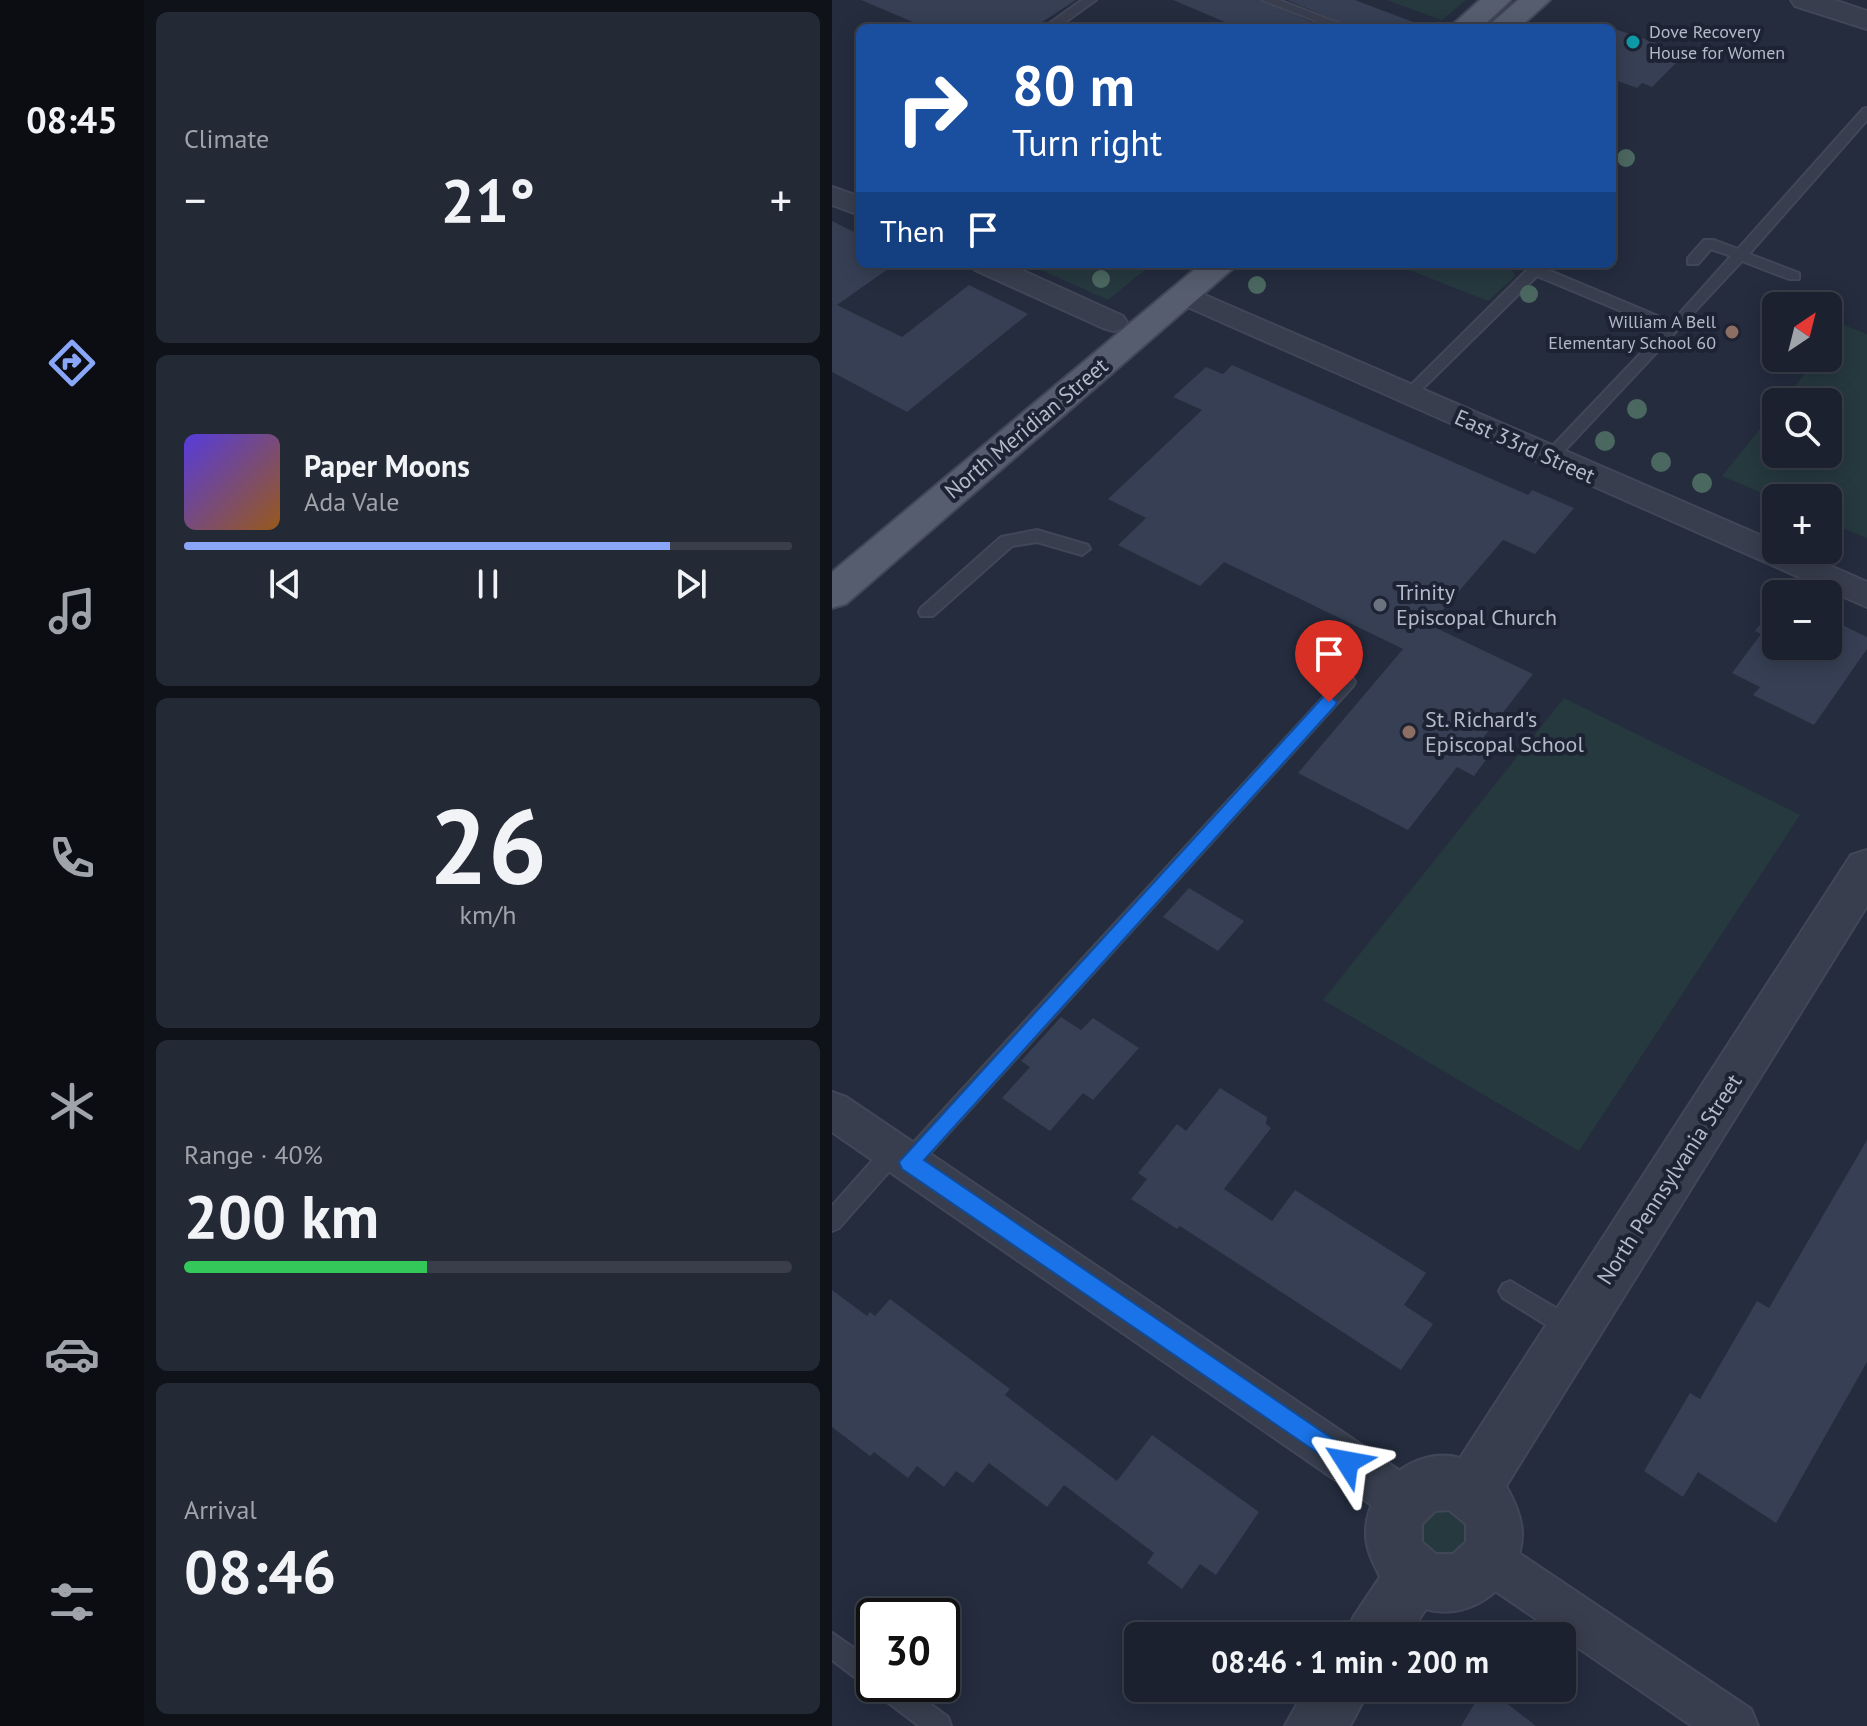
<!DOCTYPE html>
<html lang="en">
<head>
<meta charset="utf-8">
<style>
	:root { --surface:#1b212e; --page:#242936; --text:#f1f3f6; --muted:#a0a3aa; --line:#393e4a; --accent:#8aa6f8 }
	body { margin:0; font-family:"PT Sans",sans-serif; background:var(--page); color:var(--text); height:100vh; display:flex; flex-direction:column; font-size:30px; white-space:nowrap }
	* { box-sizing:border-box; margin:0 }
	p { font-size:26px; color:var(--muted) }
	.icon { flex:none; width:44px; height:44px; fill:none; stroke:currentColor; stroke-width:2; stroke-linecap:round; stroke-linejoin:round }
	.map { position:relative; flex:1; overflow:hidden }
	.details { display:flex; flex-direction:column; gap:12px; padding:12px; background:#0f1219; width:688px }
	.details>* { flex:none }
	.hud { position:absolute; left:24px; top:24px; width:760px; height:244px; border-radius:12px; box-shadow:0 4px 20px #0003,0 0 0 2px var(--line); background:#1a4fa0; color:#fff; overflow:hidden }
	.needle { width:52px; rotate:35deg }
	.buttons { position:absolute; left:930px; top:292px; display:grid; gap:16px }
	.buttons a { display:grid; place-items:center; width:80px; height:80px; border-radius:12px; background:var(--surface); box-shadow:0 4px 20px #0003,0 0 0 2px var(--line); font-size:40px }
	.speed { position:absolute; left:24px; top:1598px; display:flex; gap:16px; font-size:40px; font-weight:700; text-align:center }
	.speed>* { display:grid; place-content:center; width:104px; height:104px; border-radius:50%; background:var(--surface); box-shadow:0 4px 20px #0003,0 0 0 2px var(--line); line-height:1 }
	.speed .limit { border:4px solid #111; border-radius:12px; background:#fff; color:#111 }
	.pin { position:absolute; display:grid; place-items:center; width:68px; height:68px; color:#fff; margin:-82px -34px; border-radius:50% 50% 50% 0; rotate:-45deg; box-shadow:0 0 8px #0007 }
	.pin .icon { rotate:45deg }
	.me { position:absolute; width:88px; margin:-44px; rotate:304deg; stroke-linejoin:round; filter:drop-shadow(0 0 6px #0008) }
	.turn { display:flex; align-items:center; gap:28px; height:168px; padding:0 24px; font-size:36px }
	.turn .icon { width:104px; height:104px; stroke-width:2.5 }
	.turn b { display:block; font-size:56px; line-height:68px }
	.then { display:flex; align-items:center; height:76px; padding:0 24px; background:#0003; gap:16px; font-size:30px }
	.big { font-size:60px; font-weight:700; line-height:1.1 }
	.details .card { flex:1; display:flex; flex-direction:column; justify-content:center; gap:12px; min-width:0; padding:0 28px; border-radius:12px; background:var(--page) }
	.details .dial { align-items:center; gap:0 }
	.dial b { font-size:104px; line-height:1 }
	.song { display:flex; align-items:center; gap:24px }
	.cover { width:96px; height:96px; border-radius:12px; background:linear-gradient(135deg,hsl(250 70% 55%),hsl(30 70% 35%)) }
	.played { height:8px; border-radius:4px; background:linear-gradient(90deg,var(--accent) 80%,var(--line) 80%) }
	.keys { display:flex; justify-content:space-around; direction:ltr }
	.heat { display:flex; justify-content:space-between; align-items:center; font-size:44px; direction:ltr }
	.charge { height:12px; border-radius:6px; background:linear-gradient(90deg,#34c759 40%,var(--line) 0) }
	.trip { position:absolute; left:292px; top:1622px; width:452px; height:80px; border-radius:12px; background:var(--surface); box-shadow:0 4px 20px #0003,0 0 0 2px var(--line); font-weight:700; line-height:80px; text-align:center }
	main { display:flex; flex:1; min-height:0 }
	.tab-bar { display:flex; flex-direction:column; width:144px; justify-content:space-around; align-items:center; background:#0b0d12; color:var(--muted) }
	.tab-bar .icon { width:56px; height:56px }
	.tab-bar .selected { color:var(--accent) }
	.tab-bar b { font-size:36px; color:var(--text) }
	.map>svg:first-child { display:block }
	.green { fill:#26393f }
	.building { fill:#363f54 }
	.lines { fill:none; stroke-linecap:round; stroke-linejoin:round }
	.service-casing { stroke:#414757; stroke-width:4 }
	.minor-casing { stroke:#414757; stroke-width:4 }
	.tertiary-casing { stroke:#414757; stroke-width:4 }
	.primary-casing { stroke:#414757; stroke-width:4 }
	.service { fill:#383e4e; fill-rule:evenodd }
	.minor { fill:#383e4e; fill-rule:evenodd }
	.tertiary { fill:#383e4e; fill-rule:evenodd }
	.primary { fill:#565d6e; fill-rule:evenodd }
	.tree { fill:#4b6860 }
	.route { fill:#1a73e8; stroke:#114b97; stroke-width:2 }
	.culture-dot { fill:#0f9aa8; stroke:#1d2333; stroke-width:3 }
	.education-dot { fill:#8d6e63; stroke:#1d2333; stroke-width:3 }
	.worship-dot { fill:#6b7280; stroke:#1d2333; stroke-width:3 }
	.labels { text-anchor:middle; stroke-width:8; stroke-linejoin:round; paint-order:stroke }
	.far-poi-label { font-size:18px; fill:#b4b9c9; stroke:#1d2333; text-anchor:start }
	.street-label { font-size:22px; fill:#b4b9c9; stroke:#1d2333 }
	.poi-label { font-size:22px; fill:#b4b9c9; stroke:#1d2333; text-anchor:start }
</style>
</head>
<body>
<main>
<nav class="tab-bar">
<b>08:45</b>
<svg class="icon selected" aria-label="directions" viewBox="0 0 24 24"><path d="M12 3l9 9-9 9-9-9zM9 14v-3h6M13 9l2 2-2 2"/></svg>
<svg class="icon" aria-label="music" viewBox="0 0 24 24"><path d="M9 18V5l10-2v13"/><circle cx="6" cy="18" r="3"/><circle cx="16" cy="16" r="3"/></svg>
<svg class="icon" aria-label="phone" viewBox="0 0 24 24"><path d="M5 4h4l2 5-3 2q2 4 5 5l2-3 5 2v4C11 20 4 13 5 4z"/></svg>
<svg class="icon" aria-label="climate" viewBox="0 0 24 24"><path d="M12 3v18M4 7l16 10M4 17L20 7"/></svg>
<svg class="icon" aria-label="car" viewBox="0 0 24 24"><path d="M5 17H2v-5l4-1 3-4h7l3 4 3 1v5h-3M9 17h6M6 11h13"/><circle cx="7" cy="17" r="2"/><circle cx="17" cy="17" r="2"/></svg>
<svg class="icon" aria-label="filters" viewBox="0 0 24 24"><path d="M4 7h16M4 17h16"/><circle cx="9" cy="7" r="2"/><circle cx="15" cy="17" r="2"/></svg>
</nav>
<section class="details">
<div class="card"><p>Climate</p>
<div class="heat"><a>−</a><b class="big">21°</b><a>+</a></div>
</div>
<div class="card">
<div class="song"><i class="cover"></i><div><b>Paper Moons</b><p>Ada Vale</p></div></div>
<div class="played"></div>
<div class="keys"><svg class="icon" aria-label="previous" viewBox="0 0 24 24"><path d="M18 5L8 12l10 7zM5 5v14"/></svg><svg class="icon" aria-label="pause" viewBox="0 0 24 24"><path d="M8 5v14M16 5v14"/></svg><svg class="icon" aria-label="next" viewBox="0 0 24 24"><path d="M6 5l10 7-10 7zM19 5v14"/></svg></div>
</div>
<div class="card dial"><b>26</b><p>km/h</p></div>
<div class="card"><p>Range · 40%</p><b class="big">200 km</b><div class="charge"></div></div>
<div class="card"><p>Arrival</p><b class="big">08:46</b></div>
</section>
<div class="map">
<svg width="1035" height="1726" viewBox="0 0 1035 1726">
	<rect width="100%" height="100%" fill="#242c3e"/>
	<g class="green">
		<polygon points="554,0 634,0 610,20"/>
		<polygon points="196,264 320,264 276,300"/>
		<polygon points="562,264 678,264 683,276 656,301"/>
		<polygon points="1012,325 1035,334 1035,538 996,522 996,498 944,499 890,476 944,409 944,454 996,454 996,402 950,402 985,358 996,358 996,344"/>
		<polygon points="732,698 968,815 747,1151 491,1000"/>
		<polygon points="607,1504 637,1520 636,1547 613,1560 590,1546 587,1520"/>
	</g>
	<g class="building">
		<polygon points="29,0 244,0 201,28 95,28"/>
		<polygon points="341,0 427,0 494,28 407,28"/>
		<polygon points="455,0 523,0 589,25 589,28 522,28"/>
		<polygon points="780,28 854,53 820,87 810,83 805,88 780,79"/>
		<polygon points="0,221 28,235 28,264 63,264 5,305 70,337 137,285 196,314 75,412 0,372"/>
		<polygon points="400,365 696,495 700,490 742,508 703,554 671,540 598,625 701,674 651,738 665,745 642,776 625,767 576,830 466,773 571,649 392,562 368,586 286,545 314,518 276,499 370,410 341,397 374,367 391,374"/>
		<polygon points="944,605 944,646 996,646 996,618 1035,637 1035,649 982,725 921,695 928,687 900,673 929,634 923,631"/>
		<polygon points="357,888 412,921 386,951 331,917"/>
		<polygon points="229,1017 249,1030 261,1018 307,1048 261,1100 251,1093 218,1131 170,1098 198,1067 189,1061"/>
		<polygon points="388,1088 435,1117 434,1124 439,1128 392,1189 440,1221 463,1190 594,1273 572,1305 601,1324 569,1370 348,1226 345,1229 299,1199 315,1179 306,1173 345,1124 354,1131"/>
		<polygon points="1035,1140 1035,1362 944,1523 866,1472 851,1497 812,1471 858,1393 868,1399 925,1301 937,1308"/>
		<polygon points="0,1290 35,1316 38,1312 43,1316 58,1299 178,1389 173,1395 285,1481 320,1435 427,1512 384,1575 368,1564 350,1589 315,1563 322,1553 232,1485 215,1507 157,1463 141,1483 124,1471 112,1487 85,1466 76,1478 42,1452 38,1456 0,1427"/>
		<polygon points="652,1688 655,1688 704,1726 629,1726"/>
	</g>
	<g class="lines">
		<defs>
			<g id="service">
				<polygon points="250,0 264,0 225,28 211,28"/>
				<polygon points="430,0 447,0 519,28 502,28"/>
				<polygon points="1035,108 1035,120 917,254 967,273 967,279 957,279 910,261 723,461 713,461 710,457 832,329 705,276 581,398 576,400 569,395 696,269 694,264 708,264 709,267 840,322 899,256 879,249 866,264 856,264 856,258 872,240 882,240 906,249 1031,109"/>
				<polygon points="205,530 256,545 258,549 250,555 205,542 180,546 101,616 89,616 87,612 89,608 169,537"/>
				<polygon points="515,676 521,678 523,682 521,686 84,1169 77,1171 70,1169 67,1162 69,1158 7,1228 0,1231 0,1206 55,1144 62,1142 69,1144 72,1151 70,1155 509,678"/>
				<polygon points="678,1281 748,1322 751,1329 748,1336 740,1339 732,1336 671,1298 667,1291 671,1284"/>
				<polygon points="0,1633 42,1662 42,1684 72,1684 116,1717 119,1726 87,1726 0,1660"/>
			</g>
			<g id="minor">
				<polygon points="0,187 28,197 28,215 0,205"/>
				<polygon points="139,264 176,264 291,316 295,322 291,328 281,331 271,328 143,270"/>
				<polygon points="352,286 944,542 944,550 962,550 1035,582 1035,607 342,301 338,295 342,289"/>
				<polygon points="0,1092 14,1097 589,1485 596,1501 589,1517 573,1524 557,1517 0,1132"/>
				<polygon points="656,1536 672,1543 919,1709 926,1726 860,1726 640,1575 633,1559 640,1543"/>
			</g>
			<g id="tertiary">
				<polygon points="959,0 1002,0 1035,11 1035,29 963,6"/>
				<path d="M1035 850V906L674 1486C682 1500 690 1517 690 1534 690 1581 641 1623 594 1609L576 1636H513L522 1616 548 1577C542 1564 534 1550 534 1535 532 1488 582 1445 628 1458L1019 855ZM617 1510 634 1524V1542L621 1554H604L590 1542V1524L603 1511Z"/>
				<polygon points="474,1688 538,1688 518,1726 453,1726"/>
			</g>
			<g id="primary">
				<polygon points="648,0 679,0 649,28 617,28"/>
				<polygon points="686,0 718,0 687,28 654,28"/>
				<polygon points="369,264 406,264 14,604 0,608 0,572"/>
			</g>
		</defs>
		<use href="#service" class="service-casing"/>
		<use href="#minor" class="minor-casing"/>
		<use href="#tertiary" class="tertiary-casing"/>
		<use href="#primary" class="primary-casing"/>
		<use href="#service" class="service"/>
		<use href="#minor" class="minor"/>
		<use href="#tertiary" class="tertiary"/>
		<use href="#primary" class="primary"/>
	</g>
	<g class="tree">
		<circle cx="794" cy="158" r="9"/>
		<circle cx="269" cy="279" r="9"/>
		<circle cx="425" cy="285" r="9"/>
		<circle cx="697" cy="294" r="9"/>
		<circle cx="805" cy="409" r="10"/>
		<circle cx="773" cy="441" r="10"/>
		<circle cx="829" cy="462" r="10"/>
		<circle cx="870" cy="483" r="10"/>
	</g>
	<polygon class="route" points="497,695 505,702 503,706 92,1160 523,1454 527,1462 523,1470 515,1473 70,1169 67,1162 491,697"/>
	<circle class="culture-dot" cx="801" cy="42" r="8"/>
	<g class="education-dot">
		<circle cx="900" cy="332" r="8"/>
		<circle cx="577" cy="732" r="8"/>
	</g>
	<circle class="worship-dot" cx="548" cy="605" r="8"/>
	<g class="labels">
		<g class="far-poi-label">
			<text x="817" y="38">Dove Recovery<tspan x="817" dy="21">House for Women</tspan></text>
			<text x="884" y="328" text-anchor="end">William A Bell<tspan x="884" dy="21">Elementary School 60</tspan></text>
		</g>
		<g class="street-label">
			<text transform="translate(194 428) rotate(-40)" y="8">North Meridian Street</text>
			<text transform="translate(693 446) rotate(24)" y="8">East 33rd Street</text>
			<text transform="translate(837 1179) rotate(-57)" y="8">North Pennsylvania Street</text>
		</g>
		<g class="poi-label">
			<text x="564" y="600">Trinity<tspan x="564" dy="25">Episcopal Church</tspan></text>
			<text x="593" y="727">St. Richard's<tspan x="593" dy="25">Episcopal School</tspan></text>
		</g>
	</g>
</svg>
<div class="buttons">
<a><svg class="needle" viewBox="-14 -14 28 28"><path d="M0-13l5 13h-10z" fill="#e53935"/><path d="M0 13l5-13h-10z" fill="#a0a3aa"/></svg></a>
<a><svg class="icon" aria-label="search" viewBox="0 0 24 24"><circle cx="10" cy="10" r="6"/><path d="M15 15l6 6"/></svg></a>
<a>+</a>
<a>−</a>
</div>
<div class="speed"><div class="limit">30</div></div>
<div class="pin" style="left:497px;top:702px;background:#d93025"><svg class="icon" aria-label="arrive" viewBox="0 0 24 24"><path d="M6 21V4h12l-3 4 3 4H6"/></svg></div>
<svg class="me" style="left:515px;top:1462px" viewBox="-20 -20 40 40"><path d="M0-17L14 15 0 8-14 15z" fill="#1a73e8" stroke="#fff" stroke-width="4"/></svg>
<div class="trip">08:46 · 1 min · 200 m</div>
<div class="hud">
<div class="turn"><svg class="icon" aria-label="right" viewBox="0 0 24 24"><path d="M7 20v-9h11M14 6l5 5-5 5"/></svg><div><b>80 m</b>Turn right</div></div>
<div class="then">Then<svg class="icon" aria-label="arrive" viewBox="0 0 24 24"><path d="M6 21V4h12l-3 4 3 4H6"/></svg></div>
</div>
</div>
</main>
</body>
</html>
